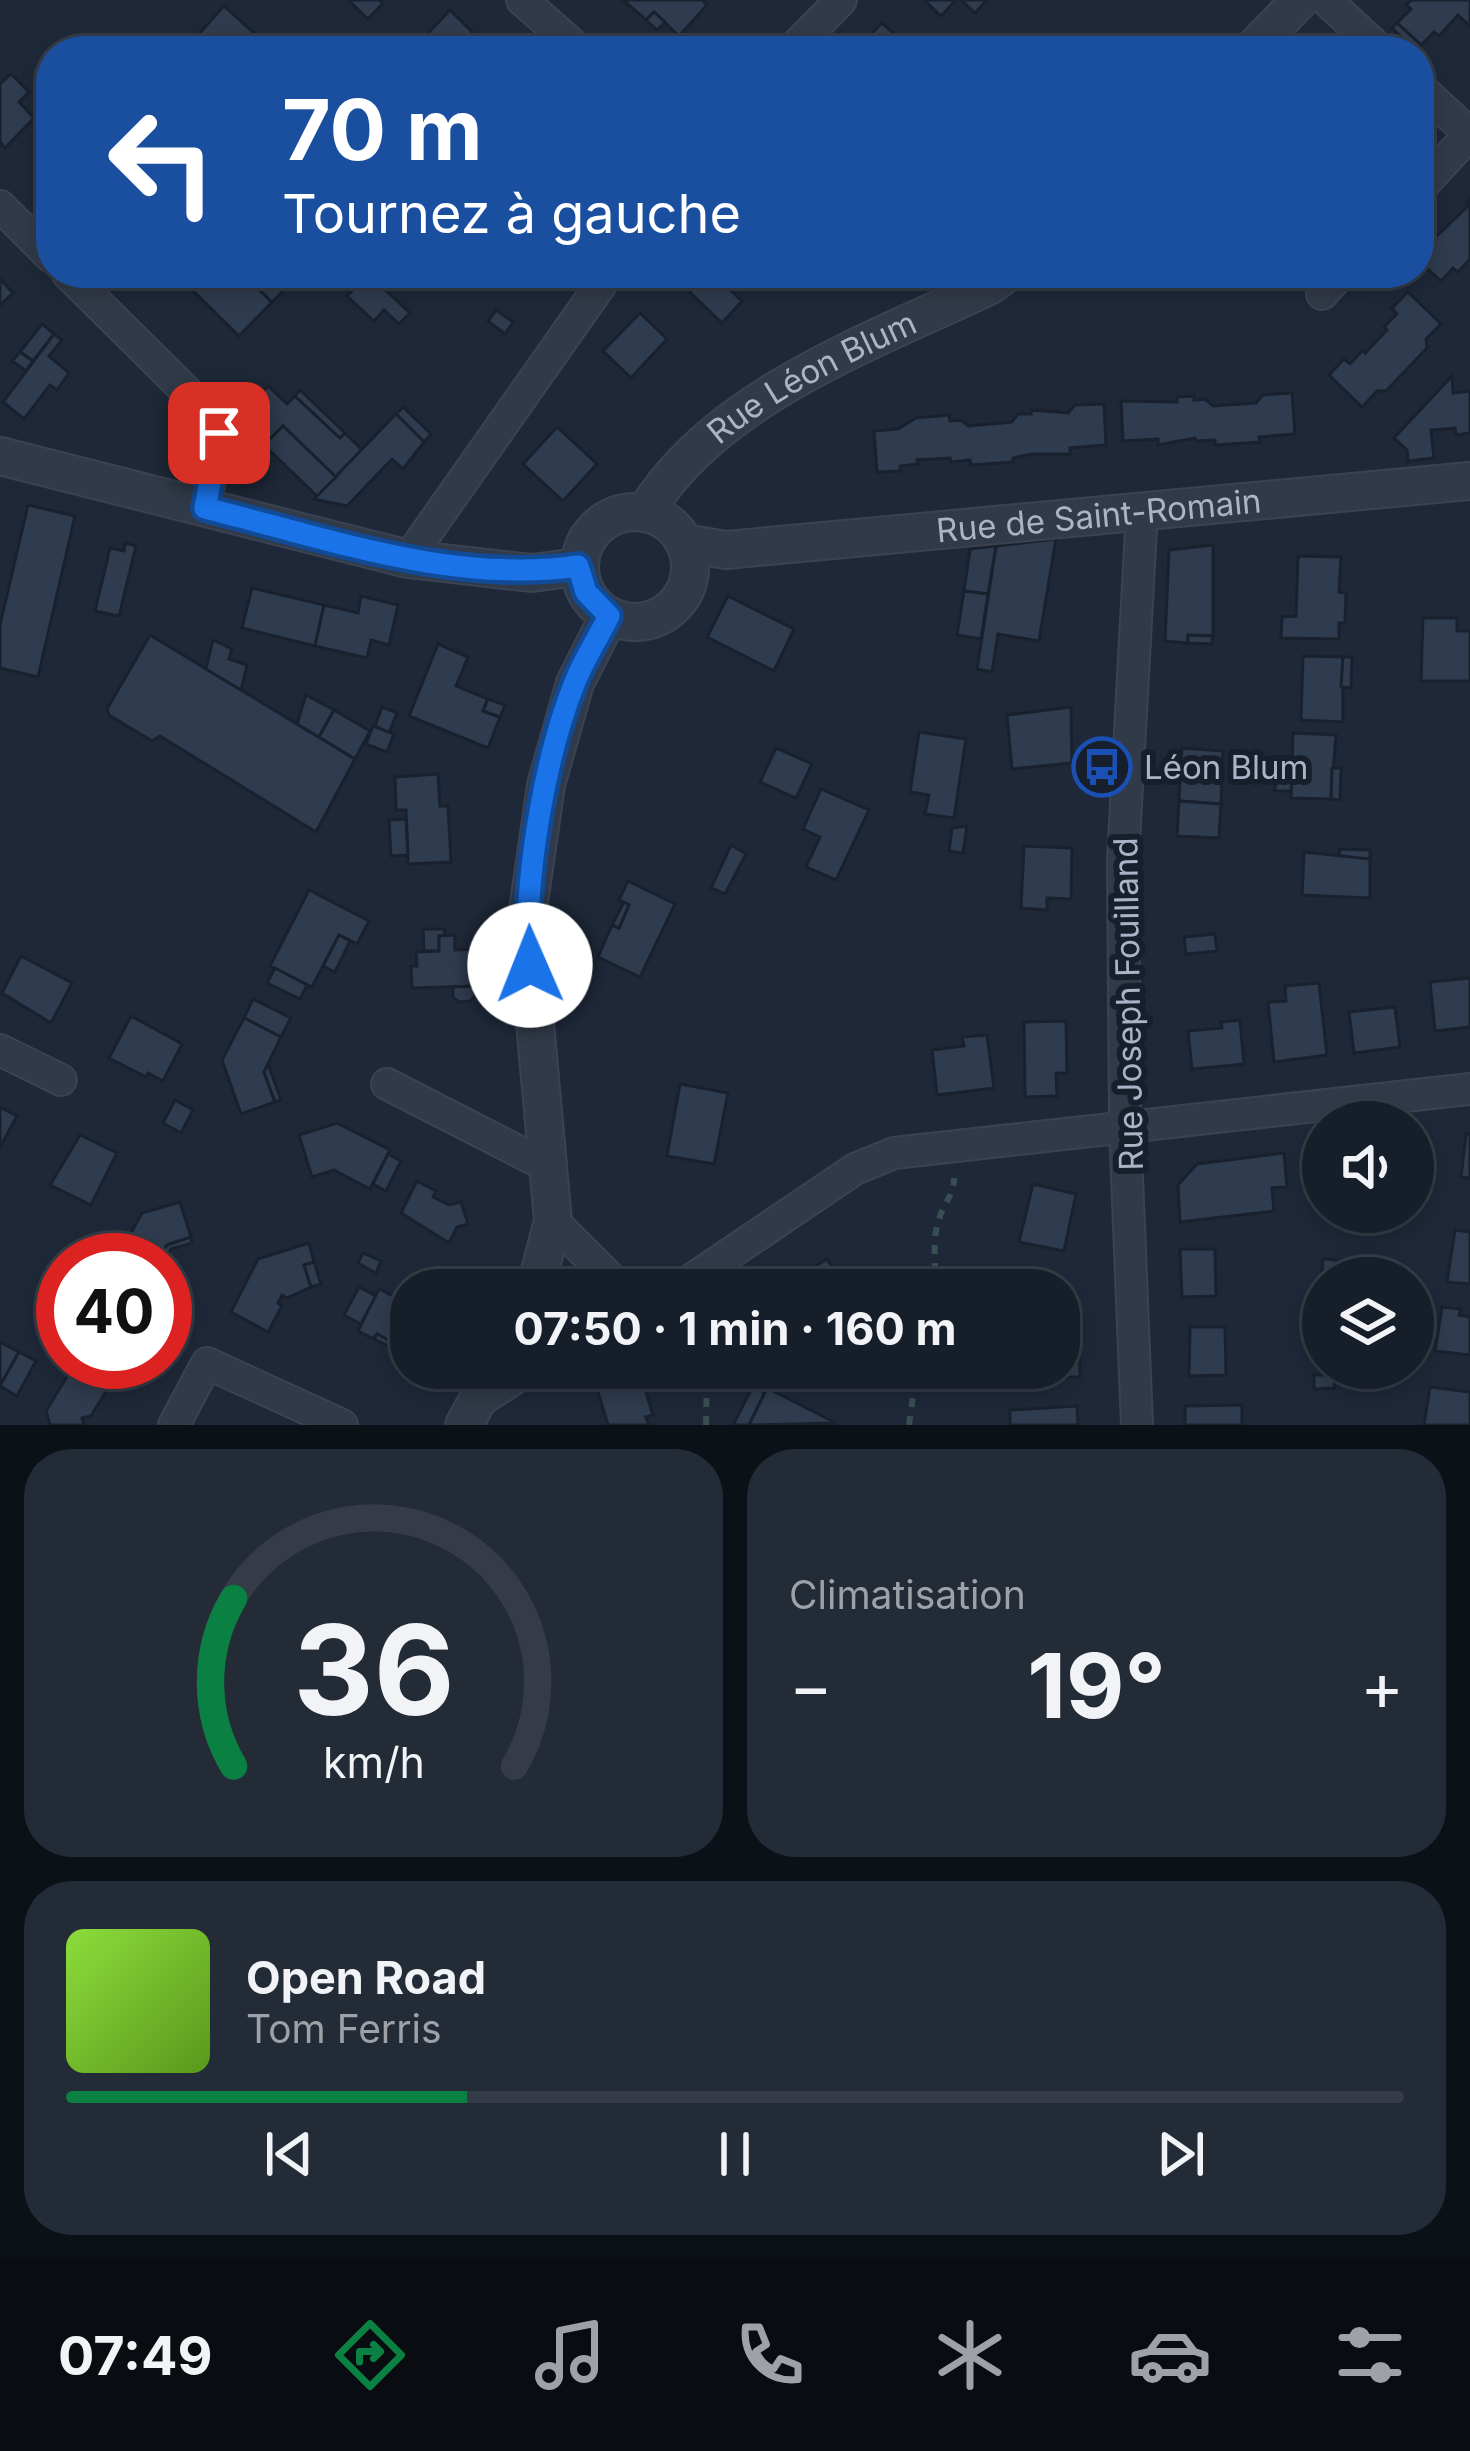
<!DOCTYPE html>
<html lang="fr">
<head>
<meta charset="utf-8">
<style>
	:root { --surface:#161e2a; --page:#232b36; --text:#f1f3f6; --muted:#9ea2a8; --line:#353c47; --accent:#0b8043 }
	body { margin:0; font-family:Inter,sans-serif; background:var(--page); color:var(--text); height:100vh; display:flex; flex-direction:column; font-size:45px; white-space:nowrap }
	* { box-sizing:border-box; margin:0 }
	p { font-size:39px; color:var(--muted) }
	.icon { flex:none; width:66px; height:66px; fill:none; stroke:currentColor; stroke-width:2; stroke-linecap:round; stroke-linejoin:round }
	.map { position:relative; height:1425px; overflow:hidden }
	.drawer { display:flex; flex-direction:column; gap:24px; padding:24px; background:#0c1017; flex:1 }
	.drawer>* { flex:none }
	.hud { position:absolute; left:36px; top:36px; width:1398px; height:252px; border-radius:48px; box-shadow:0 6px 18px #0003,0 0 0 3px var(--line); background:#1a4fa0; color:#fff; overflow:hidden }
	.tools { position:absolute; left:1302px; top:1101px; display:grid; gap:24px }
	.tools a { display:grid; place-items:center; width:132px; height:132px; border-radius:50%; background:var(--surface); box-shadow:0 6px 18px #0003,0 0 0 3px var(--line); font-size:60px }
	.speed { position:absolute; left:36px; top:1233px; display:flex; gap:24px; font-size:60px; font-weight:700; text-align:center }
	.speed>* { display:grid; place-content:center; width:156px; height:156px; border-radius:50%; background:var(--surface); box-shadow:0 6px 18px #0003,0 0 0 3px var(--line); line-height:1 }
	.speed .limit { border:18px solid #d22; background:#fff; color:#111 }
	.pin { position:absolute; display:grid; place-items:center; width:102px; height:102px; color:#fff; margin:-51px; border-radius:24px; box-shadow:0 6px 18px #0006 }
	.me { position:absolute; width:132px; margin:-66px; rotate:359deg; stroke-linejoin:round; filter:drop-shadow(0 0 9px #0008) }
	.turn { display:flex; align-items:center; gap:42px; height:252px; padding:0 48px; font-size:54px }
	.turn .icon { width:156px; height:156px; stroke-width:2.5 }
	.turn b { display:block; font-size:84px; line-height:102px }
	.big { font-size:90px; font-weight:700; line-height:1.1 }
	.drawer .card { flex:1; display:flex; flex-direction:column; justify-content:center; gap:18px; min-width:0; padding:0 42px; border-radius:48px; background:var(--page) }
	.drawer .dial { align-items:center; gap:0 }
	.dial svg { height:312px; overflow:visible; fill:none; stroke:var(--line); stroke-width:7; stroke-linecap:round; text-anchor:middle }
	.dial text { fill:var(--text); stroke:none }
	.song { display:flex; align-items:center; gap:36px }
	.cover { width:144px; height:144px; border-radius:18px; background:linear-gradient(135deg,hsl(90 70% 55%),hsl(90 70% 35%)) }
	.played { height:12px; border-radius:6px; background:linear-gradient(90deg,var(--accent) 30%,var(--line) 30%) }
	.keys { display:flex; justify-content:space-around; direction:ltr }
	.heat { display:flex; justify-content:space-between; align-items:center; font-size:66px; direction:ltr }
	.drawer .tiles { flex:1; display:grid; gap:24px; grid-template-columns:1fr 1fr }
	.card:last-child { grid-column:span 2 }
	.trip { position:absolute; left:390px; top:1269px; width:690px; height:120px; border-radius:48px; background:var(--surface); box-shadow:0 6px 18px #0003,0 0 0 3px var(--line); font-weight:700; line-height:120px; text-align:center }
	.dock { display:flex; height:192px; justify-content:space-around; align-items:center; background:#090c11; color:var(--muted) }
	.dock .icon { width:84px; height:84px }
	.dock .selected { color:var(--accent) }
	.dock b { font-size:54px; color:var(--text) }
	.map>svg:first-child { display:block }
	.building { fill:#2f3c4f; stroke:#19212f; stroke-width:3 }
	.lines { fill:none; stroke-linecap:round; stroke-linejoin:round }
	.minor-casing { stroke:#3b4352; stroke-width:34 }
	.tertiary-casing { stroke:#3b4352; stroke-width:40 }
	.path { stroke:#384f52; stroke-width:6; stroke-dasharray:9 9; stroke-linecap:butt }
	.minor { stroke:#313a48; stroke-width:30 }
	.tertiary { stroke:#313a48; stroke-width:36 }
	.route-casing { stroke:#114b97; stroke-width:30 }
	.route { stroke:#1a73e8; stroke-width:21 }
	.labels { text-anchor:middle; stroke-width:12; stroke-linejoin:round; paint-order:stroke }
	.street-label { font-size:33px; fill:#abb4c6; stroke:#171f2d }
	.poi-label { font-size:33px; fill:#abb4c6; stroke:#171f2d; text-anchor:start }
</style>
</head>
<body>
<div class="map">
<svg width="1470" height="1425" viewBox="0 0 1470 1425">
	<rect width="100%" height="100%" fill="#1e2838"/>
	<g class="building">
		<polygon points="348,0 379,0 383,3 368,19"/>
		<polygon points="623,0 702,0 707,5 679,36 654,12 646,20"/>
		<polygon points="924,0 956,0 941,16"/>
		<polygon points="961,0 987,0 975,13"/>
		<polygon points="1411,0 1470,0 1470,26 1458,15 1439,36 1434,32 1421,45 1397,23 1411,9 1406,5"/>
		<polygon points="224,6 267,45 261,51 191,51 187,47"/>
		<polygon points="450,10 480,40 475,45 482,51 425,51 418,44"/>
		<polygon points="654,12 665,22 657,30 646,20"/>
		<polygon points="882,23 909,48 854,51"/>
		<polygon points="1397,23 1421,45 1416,51 1392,28"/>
		<polygon points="480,40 491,42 500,51 482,51 475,45"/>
		<polygon points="11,74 29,92 19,102 34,118 5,148 0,142 0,84"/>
		<polygon points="1470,199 1470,259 1458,272 1453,268 1441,281 1419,261 1419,253 1468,206 1466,204"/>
		<polygon points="175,273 242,273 272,302 239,336"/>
		<polygon points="242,273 264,273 282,292 272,302"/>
		<polygon points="670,273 738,273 727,287 742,301 722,323"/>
		<polygon points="368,274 410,313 399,324 384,310 374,321 347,296"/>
		<polygon points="0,279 13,293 0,305"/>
		<polygon points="1408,292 1441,324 1426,339 1427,348 1386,391 1377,391 1362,407 1329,375 1344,359 1350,364 1363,350 1365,353 1387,330 1384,327 1397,314 1392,308"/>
		<polygon points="496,310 513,322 505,334 488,321"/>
		<polygon points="640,313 667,339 631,378 603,351"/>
		<polygon points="42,324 54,334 33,361 20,352"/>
		<polygon points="54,334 62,340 49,356 69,373 57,390 50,385 24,419 3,402"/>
		<polygon points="20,352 33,361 26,371 12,361"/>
		<polygon points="1452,376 1453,393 1470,391 1470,433 1456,435 1455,428 1431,430 1434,458 1408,461 1407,450 1394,438"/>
		<polygon points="268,386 287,404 295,396 340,438 345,433 362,450 336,477 283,426 264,445 255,436 263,427 245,409"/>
		<polygon points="300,390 345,433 340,438 295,396"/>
		<polygon points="1292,393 1295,434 1259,437 1260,442 1215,445 1215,440 1196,441 1195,438 1158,445 1158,439 1123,441 1121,401 1177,402 1177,397 1194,396 1194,400 1205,399 1213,406 1256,403 1263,395"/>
		<polygon points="1104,404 1106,445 1070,448 1070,454 1032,454 1013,458 1013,462 971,465 970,460 951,462 950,458 917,460 918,464 900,466 900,471 877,472 874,431 898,429 916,418 949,415 950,421 961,420 968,426 1012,422 1018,414 1031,414 1031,410 1068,413 1075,405"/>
		<polygon points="403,407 431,434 424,442 396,414"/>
		<polygon points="245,409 263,427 255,436 237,418"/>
		<polygon points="396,414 424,442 403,469 392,459 347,506 314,499"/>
		<polygon points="283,426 336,477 317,496 264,445"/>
		<polygon points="557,427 597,464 563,501 523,464"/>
		<polygon points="28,505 75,516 38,677 0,668 0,625"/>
		<polygon points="1056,539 1039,641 998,634 992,672 977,669 996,546"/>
		<polygon points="125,543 136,546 119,616 95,611 110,548 124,551"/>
		<polygon points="1213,545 1213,636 1188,635 1188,643 1165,641 1169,550"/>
		<polygon points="996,546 988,594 964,591 970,549"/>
		<polygon points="1298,556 1341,557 1339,592 1346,593 1345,623 1339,623 1339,639 1281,638 1282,617 1296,616"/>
		<polygon points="252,588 324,605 315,646 242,628"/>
		<polygon points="964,591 988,594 981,639 957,635"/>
		<polygon points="361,596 398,605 389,645 371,640 367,658 315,646 324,605 358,613"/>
		<polygon points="728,596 794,629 774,671 707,637"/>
		<polygon points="1423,618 1457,618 1457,631 1470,631 1470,681 1421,681"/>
		<polygon points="150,635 355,759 316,832 160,736 152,741 109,715 107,709"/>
		<polygon points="1188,635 1213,636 1212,644 1188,643"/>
		<polygon points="213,640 232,649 229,659 247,665 241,690 206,669"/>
		<polygon points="438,644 468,657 456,686 488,699 483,711 500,717 488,748 409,716"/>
		<polygon points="1303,656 1343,657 1343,722 1301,720"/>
		<polygon points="1343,657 1352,657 1351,688 1341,687"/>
		<polygon points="306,695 334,710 319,737 297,724"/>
		<polygon points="488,699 505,705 500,717 483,711"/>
		<polygon points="382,707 397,713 389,733 375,726"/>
		<polygon points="1071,707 1072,763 1012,769 1007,715"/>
		<polygon points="334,710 370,731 355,759 319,737"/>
		<polygon points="373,726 394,734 387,752 366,744"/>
		<polygon points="919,732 966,739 954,818 925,814 929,795 910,792"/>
		<polygon points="1293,733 1336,735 1331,799 1291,798"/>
		<polygon points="776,748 812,764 796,798 760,782"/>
		<polygon points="1182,748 1223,751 1221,804 1179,801"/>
		<polygon points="1277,757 1292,757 1291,791 1275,791"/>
		<polygon points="1332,768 1341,768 1340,800 1331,799"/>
		<polygon points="438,774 440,806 448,806 451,862 408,864 406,810 396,810 395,777"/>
		<polygon points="821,789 869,810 836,880 806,867 820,837 803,829"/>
		<polygon points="1179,801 1221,804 1219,838 1177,836"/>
		<polygon points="406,819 408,855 391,856 389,820"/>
		<polygon points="967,826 963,853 949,851 952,828"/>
		<polygon points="731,845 746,854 725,894 711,888"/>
		<polygon points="1024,846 1072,848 1071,899 1047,898 1047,910 1021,908"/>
		<polygon points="1339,849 1370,850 1370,859 1340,858"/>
		<polygon points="1304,852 1370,859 1370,898 1302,895"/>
		<polygon points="628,881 675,904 640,977 598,957 612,925 619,928 629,905 619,900"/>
		<polygon points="309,890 369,921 357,944 339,935 312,987 270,966"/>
		<polygon points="624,902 629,905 619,928 612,925"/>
		<polygon points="423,929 444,929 445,936 439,936 439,951 424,951"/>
		<polygon points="1215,934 1217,951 1186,954 1184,937"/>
		<polygon points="339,935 350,941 335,972 323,966"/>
		<polygon points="455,935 455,950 477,949 478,986 412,988 411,966 417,966 416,952 439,951 439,936"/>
		<polygon points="21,956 72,983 51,1023 2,993"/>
		<polygon points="275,968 307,985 300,999 267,983"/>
		<polygon points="1470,978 1470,1027 1435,1031 1430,982"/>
		<polygon points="1319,983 1327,1055 1274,1062 1268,1002 1286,1001 1285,986"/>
		<polygon points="475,986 475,996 470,1001 459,1002 453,997 453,987"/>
		<polygon points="253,999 291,1018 281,1037 244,1018"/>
		<polygon points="1395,1007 1400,1047 1354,1053 1349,1012"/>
		<polygon points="131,1016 182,1044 163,1081 148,1073 146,1077 109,1058"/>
		<polygon points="244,1018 281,1037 264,1072 275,1102 241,1114 222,1060"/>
		<polygon points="1240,1020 1244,1064 1192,1069 1188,1031 1222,1028 1221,1022"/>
		<polygon points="1066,1021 1067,1073 1056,1073 1057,1096 1025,1097 1024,1022"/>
		<polygon points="987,1035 994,1088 937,1095 932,1050 964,1046 962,1037"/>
		<polygon points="268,1064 281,1100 275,1102 264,1072"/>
		<polygon points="680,1084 728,1093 714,1164 667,1156"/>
		<polygon points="175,1100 193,1110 181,1133 163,1123"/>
		<polygon points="0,1107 17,1116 0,1147"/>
		<polygon points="337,1123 390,1150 370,1189 334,1170 312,1177 299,1135"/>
		<polygon points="1466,1134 1470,1134 1470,1178 1461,1177"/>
		<polygon points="80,1135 117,1153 91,1205 50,1185"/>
		<polygon points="1284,1153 1287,1187 1272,1188 1274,1211 1180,1222 1178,1185 1197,1164"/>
		<polygon points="388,1154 401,1161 386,1191 373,1184"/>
		<polygon points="417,1181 436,1191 433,1197 449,1205 461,1202 468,1224 457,1227 449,1243 401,1213"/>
		<polygon points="1033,1184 1076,1194 1064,1251 1019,1242"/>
		<polygon points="180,1202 191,1237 167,1245 161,1254 165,1260 116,1260 142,1213"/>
		<polygon points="1455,1230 1470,1232 1470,1284 1447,1282"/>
		<polygon points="191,1237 192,1243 171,1249 166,1257 161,1254 167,1245"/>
		<polygon points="309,1243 314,1262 304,1265 311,1287 287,1298 282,1295 278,1303 282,1306 268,1332 231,1312 258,1259"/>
		<polygon points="1180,1249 1215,1249 1216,1296 1182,1297"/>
		<polygon points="363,1253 381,1261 376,1273 358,1263"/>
		<polygon points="827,1259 846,1290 780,1290 780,1289"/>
		<polygon points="1323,1259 1337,1260 1336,1273 1322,1273"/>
		<polygon points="314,1262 321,1284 311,1287 304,1265"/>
		<polygon points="359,1287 376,1296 361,1324 344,1315"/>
		<polygon points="379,1289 411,1305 411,1357 403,1353 405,1349 377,1334 374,1339 358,1331"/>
		<polygon points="1442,1307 1461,1309 1459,1315 1470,1317 1470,1355 1435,1351"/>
		<polygon points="1079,1317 1080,1377 1035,1377 1035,1368 1059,1368 1059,1318"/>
		<polygon points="1190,1327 1225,1327 1226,1375 1189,1376"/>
		<polygon points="377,1334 405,1349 403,1353 374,1339"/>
		<polygon points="0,1342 19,1352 0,1386"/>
		<polygon points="19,1352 36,1361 17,1396 0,1386"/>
		<polygon points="76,1362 122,1365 91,1416 82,1418 84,1425 50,1425 46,1411"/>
		<polygon points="640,1373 653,1415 646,1417 649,1425 608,1425 596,1386"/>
		<polygon points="1314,1375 1335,1375 1334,1388 1314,1389"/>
		<polygon points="753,1386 765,1393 749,1425 737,1425 734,1423"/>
		<polygon points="1430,1387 1470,1392 1470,1425 1424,1425"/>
		<polygon points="767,1388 836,1423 749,1425"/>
		<polygon points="1242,1405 1242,1425 1185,1425 1185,1406"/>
		<polygon points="1077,1406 1078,1425 1010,1425 1010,1410"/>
	</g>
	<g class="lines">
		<defs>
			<g id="minor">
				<polyline points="522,0 580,51"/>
				<polyline points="1326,0 1381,51"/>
				<polyline points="791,51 841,0"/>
				<polyline points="1419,87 1470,134"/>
				<polyline points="1419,189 1470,134"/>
				<polyline points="0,206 51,257"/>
				<polyline points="67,273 188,393 219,433 205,508"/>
				<polyline points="1322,294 1341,273"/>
				<polyline points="408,559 609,273"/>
				<polyline points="0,1050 61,1080"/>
				<polyline points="387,1084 549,1167"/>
				<polyline points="553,1221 620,1288 680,1288"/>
				<polyline points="676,1290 855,1169 894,1153 1470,1089"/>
				<polyline points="475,1404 531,1368"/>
				<polyline points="174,1425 207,1363 342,1425"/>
				<polyline points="1137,1425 1125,1127 1123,859 1142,511"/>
			</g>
			<g id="tertiary">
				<polyline points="1251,51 1300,0"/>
				<polyline points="0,456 408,559 532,573 578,567"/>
				<circle cx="635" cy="567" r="55"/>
				<path id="s1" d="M645 513C714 397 872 342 989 286L1007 273"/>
				<path id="s2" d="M684 543 726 550 1470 481"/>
				<polyline points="535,1290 553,1221 526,924 546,785 575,683 609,616"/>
				<polyline points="464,1425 495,1368"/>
			</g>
		</defs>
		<use href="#minor" class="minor-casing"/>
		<use href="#tertiary" class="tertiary-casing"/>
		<g class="path">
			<path d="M936 1290C936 1266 931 1239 940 1216 945 1202 954 1194 954 1178"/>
			<polyline points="706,1425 707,1368"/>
			<polyline points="909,1425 917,1368"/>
		</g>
		<use href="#minor" class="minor"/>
		<use href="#tertiary" class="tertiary"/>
	</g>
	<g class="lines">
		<defs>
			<path id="route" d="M219 433 205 508C326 538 453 584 578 566L586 592 609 616C598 638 584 659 575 682 545 756 522 886 530 965"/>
		</defs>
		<use href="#route" class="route-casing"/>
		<use href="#route" class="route"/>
	</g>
	<defs>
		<symbol id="bus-ring" viewBox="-11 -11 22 22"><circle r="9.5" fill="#171f2d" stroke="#1a4fb4" stroke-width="1.5"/><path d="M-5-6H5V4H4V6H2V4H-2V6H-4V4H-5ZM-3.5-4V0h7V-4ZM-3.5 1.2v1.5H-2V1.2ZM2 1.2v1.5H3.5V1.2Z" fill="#1a4fb4"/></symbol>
	</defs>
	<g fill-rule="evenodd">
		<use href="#bus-ring" x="1069" y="734" width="66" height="66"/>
	</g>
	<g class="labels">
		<g class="street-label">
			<text dy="12" stroke="none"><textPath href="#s1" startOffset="219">Rue Léon Blum</textPath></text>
			<text dy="12" stroke="none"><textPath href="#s2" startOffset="417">Rue de Saint-Romain</textPath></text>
			<text transform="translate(1128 1004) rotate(-91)" y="12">Rue Joseph Fouilland</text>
		</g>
		<g class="poi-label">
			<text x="1144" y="779">Léon Blum</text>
		</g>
	</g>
</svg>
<div class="tools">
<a><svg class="icon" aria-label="sound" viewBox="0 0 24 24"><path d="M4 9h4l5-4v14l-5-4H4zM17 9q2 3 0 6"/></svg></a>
<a><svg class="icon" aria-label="layers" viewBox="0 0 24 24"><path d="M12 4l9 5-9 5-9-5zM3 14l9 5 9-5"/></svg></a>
</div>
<div class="speed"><div class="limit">40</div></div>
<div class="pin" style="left:219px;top:433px;background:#d93025"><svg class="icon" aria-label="arrive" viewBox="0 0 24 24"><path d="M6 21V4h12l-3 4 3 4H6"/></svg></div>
<svg class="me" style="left:530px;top:965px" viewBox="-20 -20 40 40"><circle r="19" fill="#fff"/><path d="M0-13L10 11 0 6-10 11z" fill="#1a73e8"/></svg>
<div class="trip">07:50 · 1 min · 160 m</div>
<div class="hud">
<div class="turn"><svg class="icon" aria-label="left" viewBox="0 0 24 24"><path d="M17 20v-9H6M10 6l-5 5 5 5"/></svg><div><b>70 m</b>Tournez à gauche</div></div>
</div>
</div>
<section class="drawer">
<div class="tiles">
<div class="card dial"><svg viewBox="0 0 100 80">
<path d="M14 69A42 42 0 1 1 86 69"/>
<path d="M14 69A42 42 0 0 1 14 26" stroke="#0b8043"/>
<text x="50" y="56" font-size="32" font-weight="700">36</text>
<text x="50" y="72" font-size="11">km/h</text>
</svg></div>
<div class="card"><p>Climatisation</p>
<div class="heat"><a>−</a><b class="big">19°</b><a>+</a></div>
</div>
<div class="card">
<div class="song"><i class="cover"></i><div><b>Open Road</b><p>Tom Ferris</p></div></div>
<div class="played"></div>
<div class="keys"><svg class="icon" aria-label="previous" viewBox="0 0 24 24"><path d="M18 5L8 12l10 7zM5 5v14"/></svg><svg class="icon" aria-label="pause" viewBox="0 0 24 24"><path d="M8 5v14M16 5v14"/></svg><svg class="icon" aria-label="next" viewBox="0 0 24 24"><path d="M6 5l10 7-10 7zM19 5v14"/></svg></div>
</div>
</div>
</section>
<nav class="dock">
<b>07:49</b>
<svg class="icon selected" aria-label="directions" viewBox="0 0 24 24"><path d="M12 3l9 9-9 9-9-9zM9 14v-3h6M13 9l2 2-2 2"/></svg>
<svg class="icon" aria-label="music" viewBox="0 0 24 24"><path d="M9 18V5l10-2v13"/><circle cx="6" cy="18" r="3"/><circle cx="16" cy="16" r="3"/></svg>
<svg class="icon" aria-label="phone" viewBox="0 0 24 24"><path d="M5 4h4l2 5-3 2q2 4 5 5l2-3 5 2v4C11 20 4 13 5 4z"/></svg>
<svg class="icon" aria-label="climate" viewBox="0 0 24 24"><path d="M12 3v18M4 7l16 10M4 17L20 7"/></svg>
<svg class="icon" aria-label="car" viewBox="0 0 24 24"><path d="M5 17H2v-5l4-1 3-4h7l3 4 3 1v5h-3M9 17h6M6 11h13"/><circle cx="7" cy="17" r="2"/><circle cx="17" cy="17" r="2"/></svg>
<svg class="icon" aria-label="filters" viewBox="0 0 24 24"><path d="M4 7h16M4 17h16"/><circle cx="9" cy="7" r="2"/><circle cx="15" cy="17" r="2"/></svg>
</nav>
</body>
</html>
